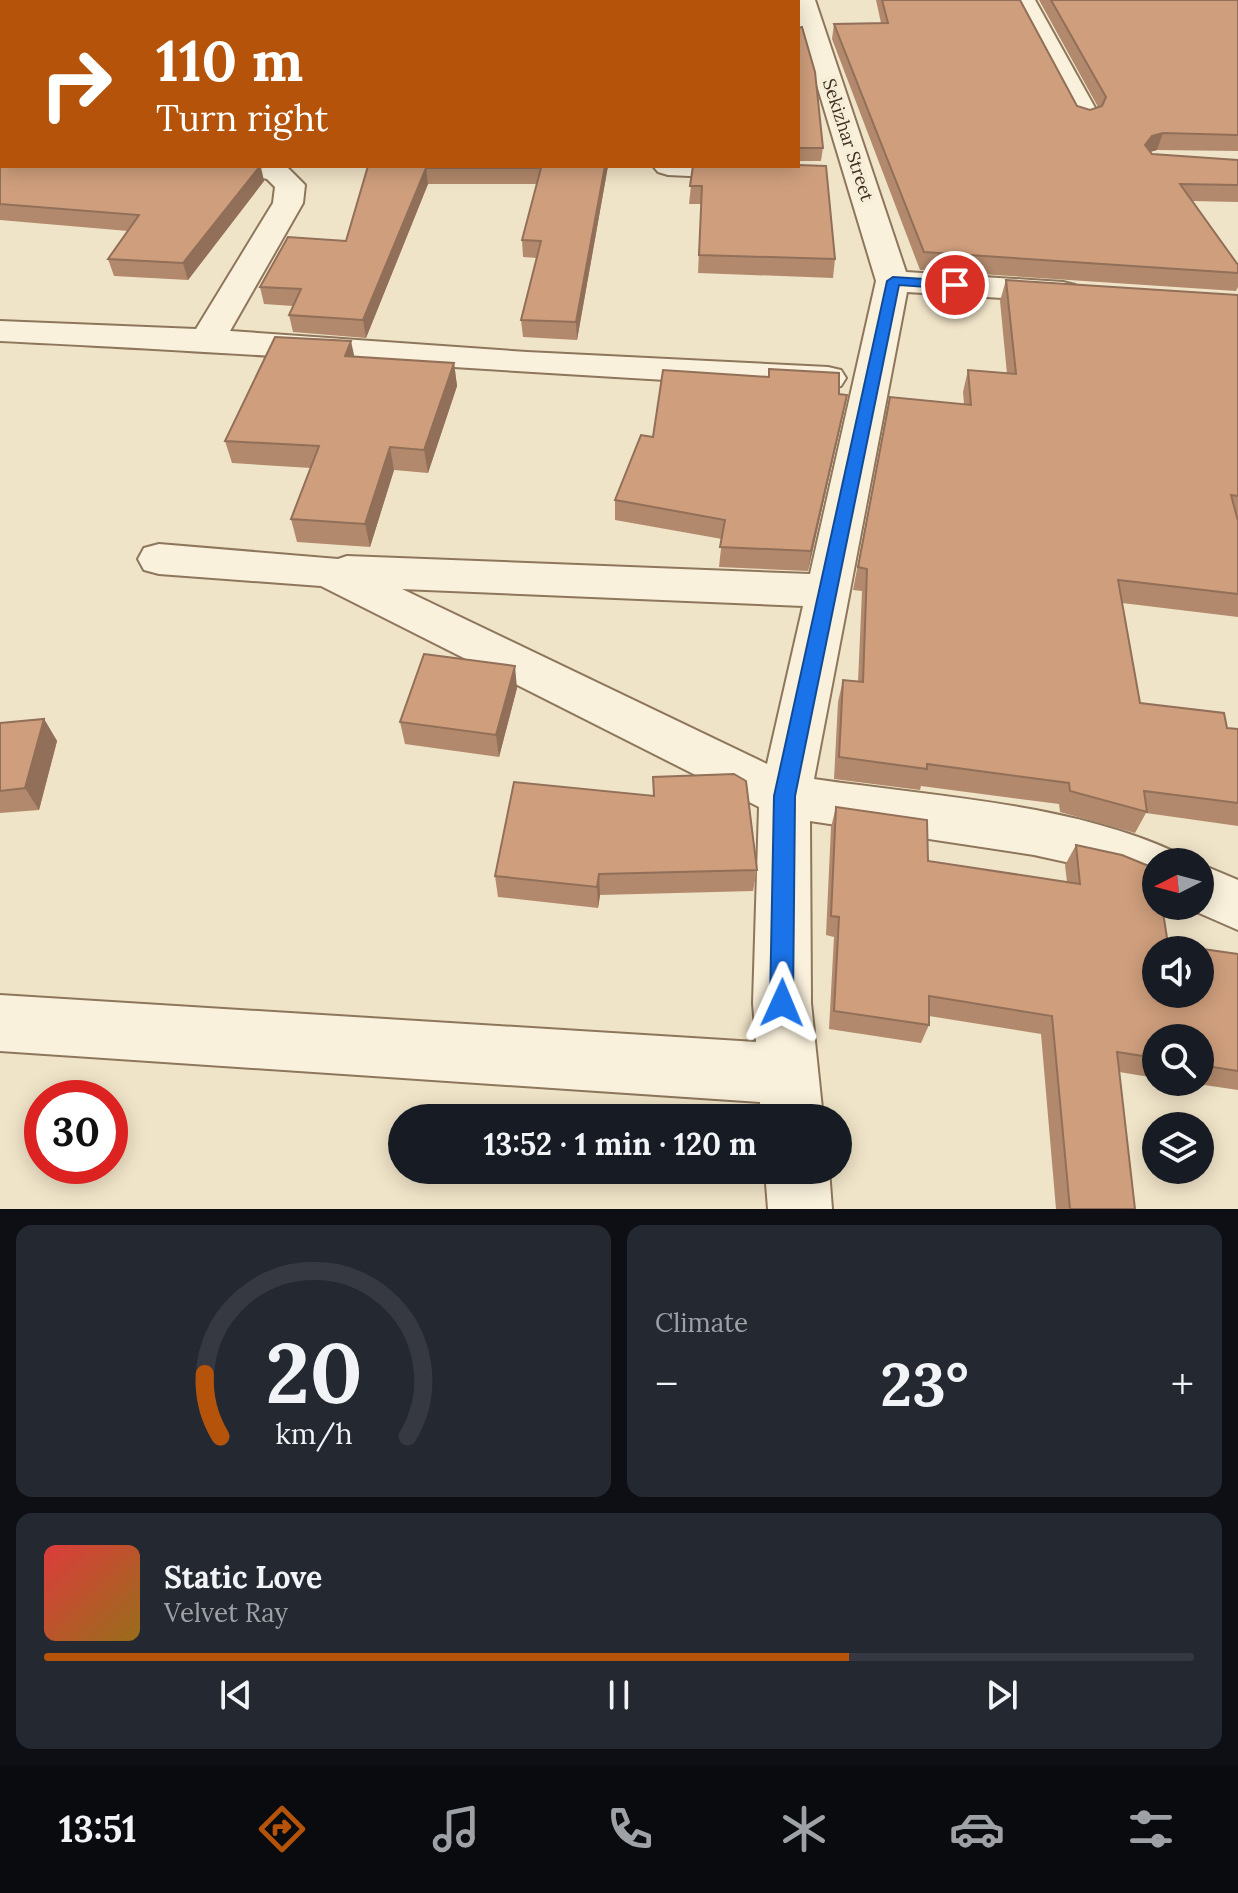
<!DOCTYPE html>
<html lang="en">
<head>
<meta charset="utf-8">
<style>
	:root { --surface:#171b24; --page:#242831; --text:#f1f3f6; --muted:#9ea1a6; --line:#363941; --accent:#b45309 }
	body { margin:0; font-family:Lora,serif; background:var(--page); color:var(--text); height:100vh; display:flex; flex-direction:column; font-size:30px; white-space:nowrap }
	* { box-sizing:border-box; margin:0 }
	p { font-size:26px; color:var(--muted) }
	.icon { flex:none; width:44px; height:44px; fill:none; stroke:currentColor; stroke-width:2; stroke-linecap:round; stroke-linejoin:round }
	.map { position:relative; height:1209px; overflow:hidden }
	.drawer { display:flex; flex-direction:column; gap:16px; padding:16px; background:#0d0f14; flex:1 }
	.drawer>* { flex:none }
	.banner { position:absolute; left:0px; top:0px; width:800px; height:168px; box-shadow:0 4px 20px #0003; background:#b45309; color:#fff; overflow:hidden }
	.needle { width:52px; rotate:264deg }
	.fabs { position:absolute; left:1142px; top:848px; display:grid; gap:16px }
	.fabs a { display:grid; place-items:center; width:72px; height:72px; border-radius:50%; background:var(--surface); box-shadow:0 4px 20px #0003; font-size:40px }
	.speed { position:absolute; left:24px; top:1080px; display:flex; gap:16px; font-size:40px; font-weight:700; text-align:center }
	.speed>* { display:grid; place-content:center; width:104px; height:104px; border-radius:50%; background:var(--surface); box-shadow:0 4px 20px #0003; line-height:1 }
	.speed .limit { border:12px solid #d22; background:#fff; color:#111 }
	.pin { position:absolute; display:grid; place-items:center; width:68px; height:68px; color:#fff; margin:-34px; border:4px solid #fff; border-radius:50%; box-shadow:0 2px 8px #0007 }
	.me { position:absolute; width:88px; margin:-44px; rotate:1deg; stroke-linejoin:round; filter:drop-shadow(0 0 6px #0008) }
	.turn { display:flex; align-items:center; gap:28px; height:168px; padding:0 24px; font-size:36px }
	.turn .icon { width:104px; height:104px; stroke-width:2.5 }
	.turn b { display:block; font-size:56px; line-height:68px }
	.big { font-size:60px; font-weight:700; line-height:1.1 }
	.drawer .tile { flex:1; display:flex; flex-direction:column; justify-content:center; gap:12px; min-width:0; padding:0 28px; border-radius:16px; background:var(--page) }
	.drawer .dial { align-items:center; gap:0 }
	.dial svg { height:208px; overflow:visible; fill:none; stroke:var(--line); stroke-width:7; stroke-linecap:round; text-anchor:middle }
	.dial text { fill:var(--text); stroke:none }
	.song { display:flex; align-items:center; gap:24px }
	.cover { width:96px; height:96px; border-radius:12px; background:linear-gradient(135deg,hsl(0 70% 55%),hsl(40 70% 35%)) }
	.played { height:8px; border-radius:4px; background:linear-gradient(90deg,var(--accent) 70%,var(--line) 70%) }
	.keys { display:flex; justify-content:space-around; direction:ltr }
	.heat { display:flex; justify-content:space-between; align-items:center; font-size:44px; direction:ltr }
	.drawer .tiles { flex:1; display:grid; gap:16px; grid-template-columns:1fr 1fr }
	.tile:last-child { grid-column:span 2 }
	.trip { position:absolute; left:388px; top:1104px; width:464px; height:80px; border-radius:40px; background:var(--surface); box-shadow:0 4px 20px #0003; font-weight:700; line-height:80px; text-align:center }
	.tabs { display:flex; height:128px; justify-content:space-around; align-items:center; background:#090b0e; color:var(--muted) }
	.tabs .icon { width:56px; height:56px }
	.tabs .on { color:var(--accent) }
	.tabs b { font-size:36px; color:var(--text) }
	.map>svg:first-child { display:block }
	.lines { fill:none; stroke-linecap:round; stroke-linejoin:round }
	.minor-casing { stroke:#8d765c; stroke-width:4 }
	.minor { fill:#faf1dc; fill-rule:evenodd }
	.wall { fill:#b2896c }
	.shaded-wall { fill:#916f58 }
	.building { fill:#cf9f7d; stroke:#916f58; stroke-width:2; fill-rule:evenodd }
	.route { fill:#1a73e8; stroke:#114b97; stroke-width:2 }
	.labels { text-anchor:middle; stroke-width:8; stroke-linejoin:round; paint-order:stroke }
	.far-street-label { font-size:18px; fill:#3d2e20; stroke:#f7eed8 }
</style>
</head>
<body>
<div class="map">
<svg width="1238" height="1209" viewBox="0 0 1238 1209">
	<rect width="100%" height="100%" fill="#f0e4c8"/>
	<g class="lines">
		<defs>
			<g id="minor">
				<path d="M791 0H815L906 272 1063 282 1075 285 1080 292 1075 299 1063 302 907 292 814 779C929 796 1070 803 1175 852L1180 862H1156V891L1111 872 1034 855 810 821 811 1003 823 1118H761L760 1102 0 1051V995L756 1042 753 1003 759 807 321 586 159 574 144 570 138 559 144 548 159 544 338 559 347 556 810 574 876 281 798 22V2ZM402 589 803 606 767 764Z"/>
				<polygon points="1011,0 1035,0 1099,115 1095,121 1085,123 1075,121"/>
				<path d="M234 166 287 167 305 185 303 203 230 331 527 352 828 367 841 370 846 378 841 386 828 389C552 375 276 354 0 341V321L196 329 273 203 275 187 267 179 239 172Z"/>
				<polygon points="653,166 765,166 768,170 763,176 753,179 668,175 658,172"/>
				<polygon points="1200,864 1238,880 1238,930 1183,906 1200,906"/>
				<polygon points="765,1170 829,1170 832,1209 768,1209"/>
			</g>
		</defs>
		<use href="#minor" class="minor-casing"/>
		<use href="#minor" class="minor"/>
	</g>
	<g class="wall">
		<polygon points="0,0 284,0 282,2 2,2 2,133 0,133"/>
		<polygon points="876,0 1020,0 1077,106 1090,110 1098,107 1039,0 1238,0 1238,151 1157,150 1150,152 1152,154 1238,160 1238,202 1192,201 1238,265 1238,287 1236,291 920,270 832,39 834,24 881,23"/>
		<polygon points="798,28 823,148 821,161 798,161"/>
		<polygon points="0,158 2,166 261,166 264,181 188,280 114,276 108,259 128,231 0,220"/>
		<polygon points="368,166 608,166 577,340 523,337 521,320 537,258 523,257 522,240 537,184 428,184 366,338 293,332 289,315 293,306 264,304 260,287 346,241"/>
		<polygon points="693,166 835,259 833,278 698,273 701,204 689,204"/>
		<polygon points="1006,280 1238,295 1238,617 1122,603 1140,703 1227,728 1238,729 1238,826 1146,813 1135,833 1060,812 1059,804 921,786 920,790 834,779 838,702 843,680 858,682 862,591 853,590 890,397 964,404 963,392 968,370 1007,374 1000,301"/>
		<polygon points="354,357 454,363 457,386 428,473 394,470 370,547 297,542 291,519 311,468 232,463 225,441"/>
		<polygon points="839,394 847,395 843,415 808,571 719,567 722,539 615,520 615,500 653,437"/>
		<polygon points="517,688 499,757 405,744 400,722"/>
		<polygon points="44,719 57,741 39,810 0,813 0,723"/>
		<polygon points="653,777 757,870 753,891 600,895 598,908 498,897 495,876 653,796"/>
		<polygon points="836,807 928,861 1067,882 1065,865 1076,845 1168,944 1238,954 1238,1090 1184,1082 1200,1082 1200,1038 1156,1038 1156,1078 1119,1072 1135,1209 1056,1209 1041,1034 929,1016 929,1025 921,1043 829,1029 834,937 826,935 831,827"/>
	</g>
	<g class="shaded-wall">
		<polygon points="269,0 284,0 282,2 268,2"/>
		<polygon points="1163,133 1157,150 1146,153 1145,145 1152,136"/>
		<polygon points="260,166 264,181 188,280 183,263"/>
		<polygon points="605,166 608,166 577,340 576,322"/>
		<polygon points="426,168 428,184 366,338 363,320"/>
		<polygon points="351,341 356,364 345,356"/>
		<polygon points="454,363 457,386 428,473 424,450"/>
		<polygon points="847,395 843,415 808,571 811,551"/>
		<polygon points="390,447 394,470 370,547 365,524"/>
		<polygon points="515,666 517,688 499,757 496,735"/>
		<polygon points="44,719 57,741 39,810 25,788"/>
		<polygon points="599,874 600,895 598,908 597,887"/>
	</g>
	<g class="building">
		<polygon points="0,0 269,0 268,2 2,2 2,117 0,117"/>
		<polygon points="419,0 578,0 577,2 418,2"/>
		<polygon points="708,0 784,0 785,2 709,2"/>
		<polygon points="882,0 1020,0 1077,106 1090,110 1102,106 1106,97 1051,0 1238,0 1238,135 1163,133 1152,136 1145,145 1152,154 1238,160 1238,185 1180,184 1238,265 1238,273 924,252 834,24 888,23"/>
		<polygon points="802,27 815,72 823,148 798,148 798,28"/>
		<polygon points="2,156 2,166 260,166 183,263 108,259 139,215 0,204 0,158"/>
		<polygon points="798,165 826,166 835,259 699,255 702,186 690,186 693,166"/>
		<polygon points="368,166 605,166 576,322 521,320 541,241 522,240 541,168 426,168 363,320 289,315 301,289 260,287 288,237 346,241"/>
		<polygon points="1006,280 1238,295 1238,496 1231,495 1238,521 1238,594 1118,580 1140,703 1224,713 1227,728 1238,729 1238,803 1144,791 1147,812 1070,791 1069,783 927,764 927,769 839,757 843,680 863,682 867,569 858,567 890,397 971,405 968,370 1016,374"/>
		<polygon points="275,337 351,341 345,356 454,363 424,450 390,447 365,524 291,519 319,446 225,441"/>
		<polygon points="769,369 839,373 839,394 847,395 811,551 720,547 725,520 615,500 641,435 653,437 663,370 769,377"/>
		<polygon points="424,654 515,666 496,735 400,722"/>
		<polygon points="44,719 25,788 0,791 0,723"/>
		<polygon points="734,774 746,781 757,870 599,874 597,887 495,876 514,782 654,796 653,777"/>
		<path d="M836 807 927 820 928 861 1080 884 1076 845 1122 855 1156 869V906H1162L1168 944 1238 954V1071L1200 1065V1038H1156V1058L1117 1052 1135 1209H1070L1052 1016 929 996V1025L834 1011 839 917 831 916ZM1156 950H1200V994H1156Z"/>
	</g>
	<polygon class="route" points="893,277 955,281 961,285 955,289 899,285 795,796 793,1003 790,1011 782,1014 773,1011 770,1003 774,796 887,281"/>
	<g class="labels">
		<g class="far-street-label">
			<text transform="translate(848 140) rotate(72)" y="6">Sekizhar Street</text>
		</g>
	</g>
</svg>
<div class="fabs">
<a><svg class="needle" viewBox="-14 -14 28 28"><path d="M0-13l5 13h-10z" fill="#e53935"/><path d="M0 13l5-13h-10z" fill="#9ea1a6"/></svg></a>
<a><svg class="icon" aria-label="sound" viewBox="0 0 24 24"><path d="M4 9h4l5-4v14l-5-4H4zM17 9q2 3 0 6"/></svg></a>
<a><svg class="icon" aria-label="search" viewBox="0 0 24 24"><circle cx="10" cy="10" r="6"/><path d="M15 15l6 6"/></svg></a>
<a><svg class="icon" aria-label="layers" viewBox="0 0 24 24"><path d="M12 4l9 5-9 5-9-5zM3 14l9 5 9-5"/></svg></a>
</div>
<div class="speed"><div class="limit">30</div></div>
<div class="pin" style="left:955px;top:285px;background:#d93025"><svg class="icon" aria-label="arrive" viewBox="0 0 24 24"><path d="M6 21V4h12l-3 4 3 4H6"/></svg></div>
<svg class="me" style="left:782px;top:1003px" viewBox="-20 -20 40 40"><path d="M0-17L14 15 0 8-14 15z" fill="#1a73e8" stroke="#fff" stroke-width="4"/></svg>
<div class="trip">13:52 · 1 min · 120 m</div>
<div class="banner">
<div class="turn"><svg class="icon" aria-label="right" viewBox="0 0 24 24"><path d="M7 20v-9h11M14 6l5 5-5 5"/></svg><div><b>110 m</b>Turn right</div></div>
</div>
</div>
<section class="drawer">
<div class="tiles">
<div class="tile dial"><svg viewBox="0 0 100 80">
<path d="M14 69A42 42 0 1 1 86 69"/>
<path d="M14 69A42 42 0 0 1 8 45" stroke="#b45309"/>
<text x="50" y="56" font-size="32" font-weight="700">20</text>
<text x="50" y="72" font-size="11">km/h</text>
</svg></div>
<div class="tile"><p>Climate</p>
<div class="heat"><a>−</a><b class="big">23°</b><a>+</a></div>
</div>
<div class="tile">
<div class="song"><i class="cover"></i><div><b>Static Love</b><p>Velvet Ray</p></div></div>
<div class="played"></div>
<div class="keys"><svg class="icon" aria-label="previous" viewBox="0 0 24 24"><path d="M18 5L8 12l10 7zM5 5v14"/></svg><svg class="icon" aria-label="pause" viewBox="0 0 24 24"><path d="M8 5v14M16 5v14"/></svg><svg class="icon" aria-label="next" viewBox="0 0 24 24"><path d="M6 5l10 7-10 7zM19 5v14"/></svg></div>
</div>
</div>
</section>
<nav class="tabs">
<b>13:51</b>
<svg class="icon on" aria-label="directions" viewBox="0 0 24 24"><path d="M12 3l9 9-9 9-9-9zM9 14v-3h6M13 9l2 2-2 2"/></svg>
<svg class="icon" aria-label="music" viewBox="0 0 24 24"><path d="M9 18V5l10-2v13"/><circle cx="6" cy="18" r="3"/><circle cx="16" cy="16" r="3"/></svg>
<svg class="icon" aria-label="phone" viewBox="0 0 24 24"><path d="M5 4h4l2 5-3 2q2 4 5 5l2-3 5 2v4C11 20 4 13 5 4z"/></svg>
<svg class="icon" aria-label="climate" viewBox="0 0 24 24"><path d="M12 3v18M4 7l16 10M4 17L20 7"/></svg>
<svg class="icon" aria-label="car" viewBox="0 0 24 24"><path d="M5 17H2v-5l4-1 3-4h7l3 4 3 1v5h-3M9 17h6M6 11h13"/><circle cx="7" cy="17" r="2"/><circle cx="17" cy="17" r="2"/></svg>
<svg class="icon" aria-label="filters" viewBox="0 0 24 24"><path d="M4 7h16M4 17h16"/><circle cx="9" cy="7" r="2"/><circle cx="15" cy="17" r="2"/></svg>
</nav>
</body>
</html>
